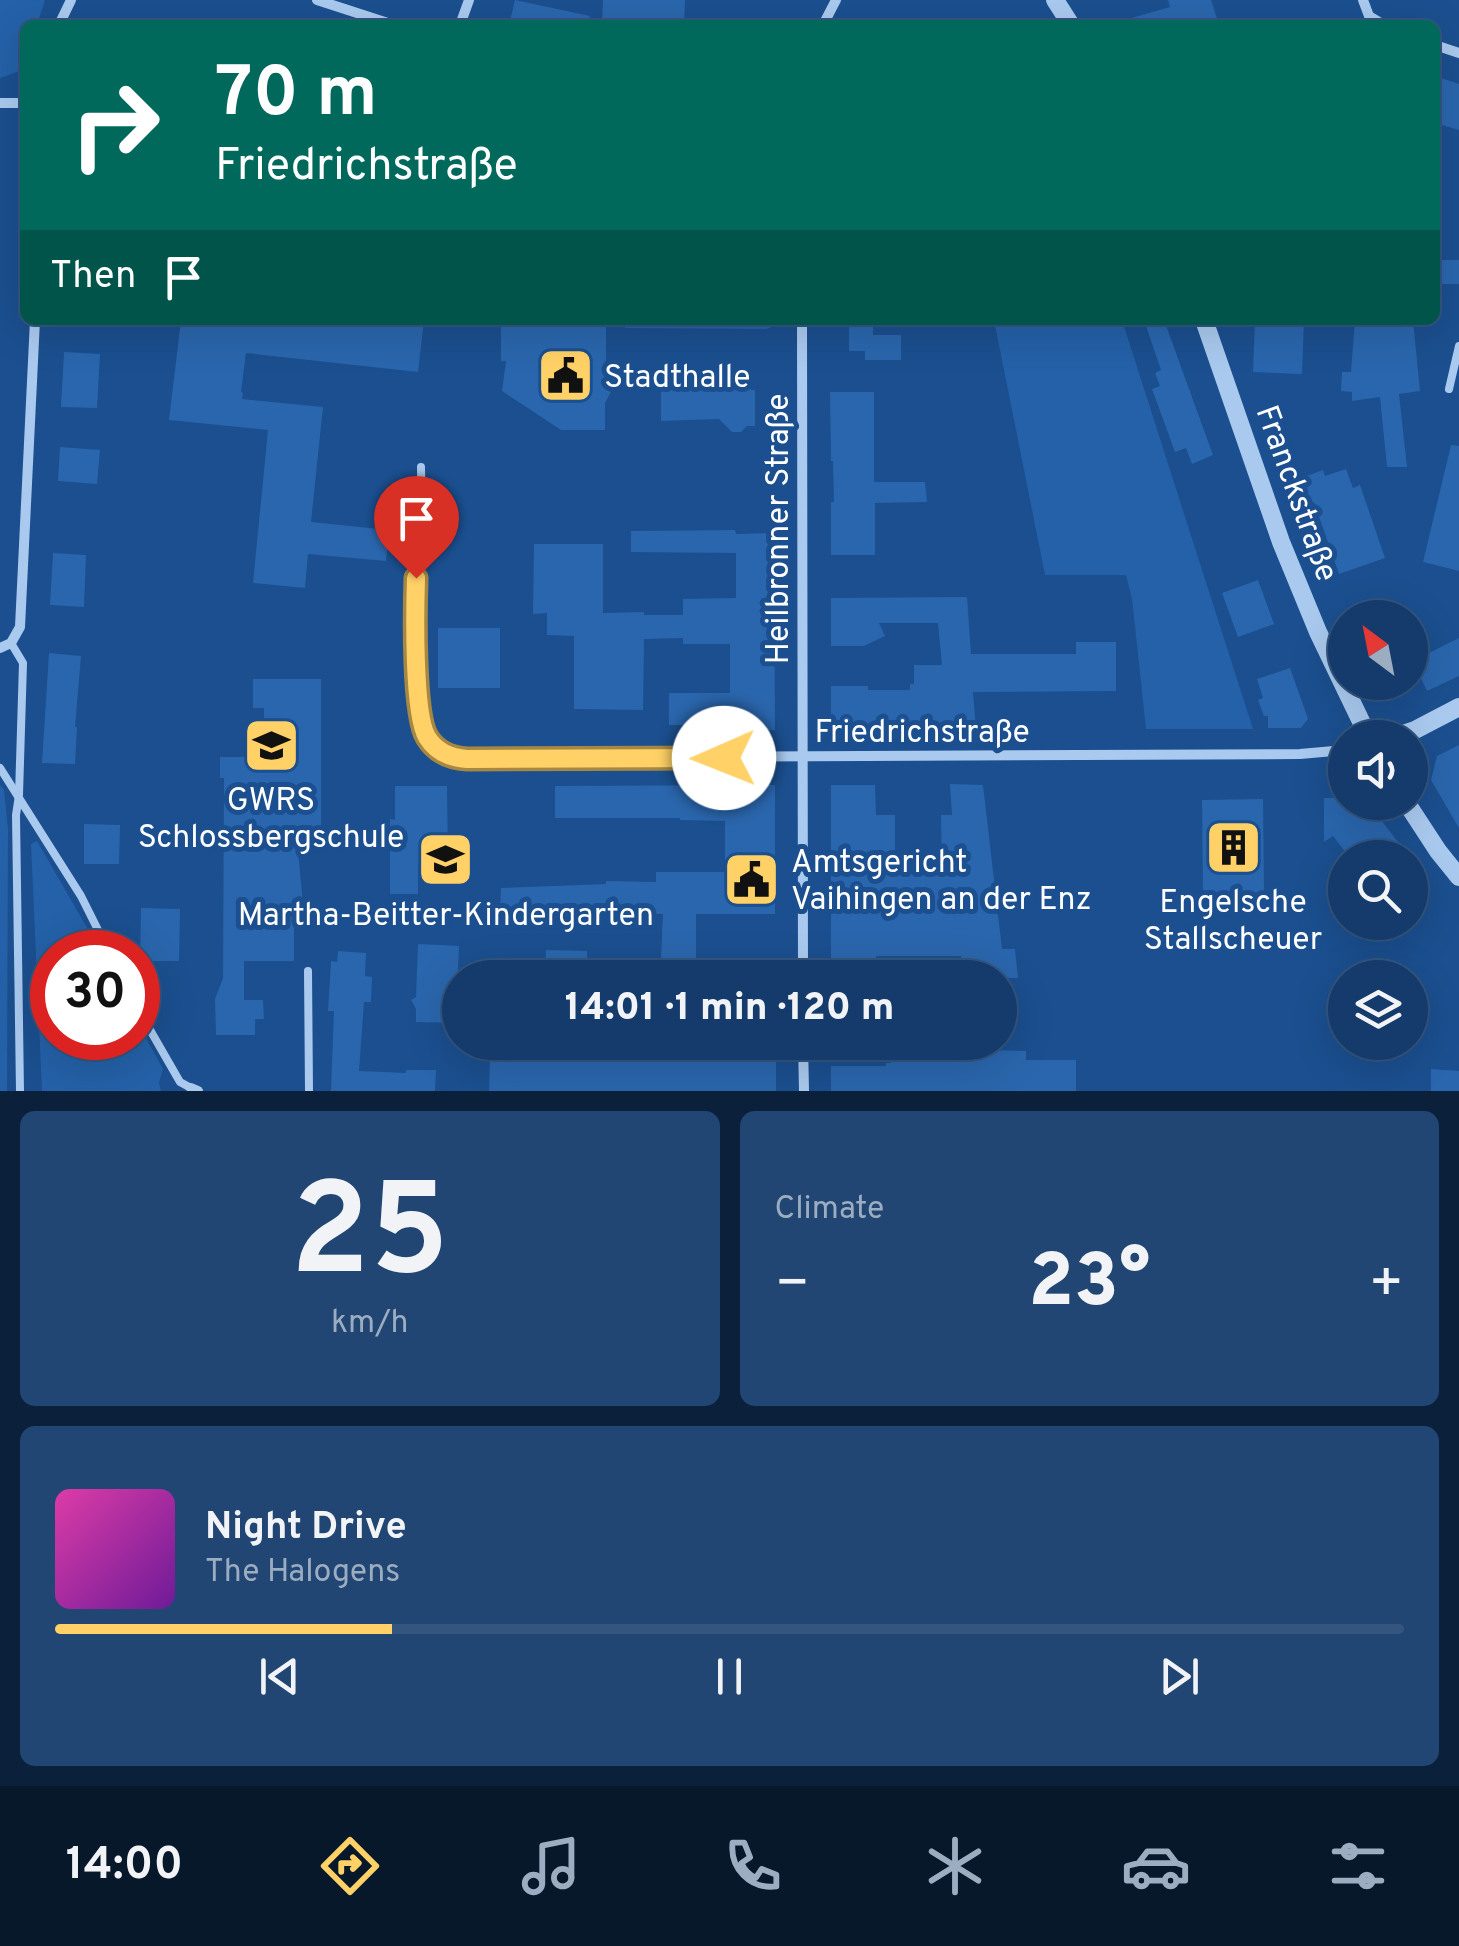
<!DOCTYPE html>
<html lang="en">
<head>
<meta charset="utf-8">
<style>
	:root { --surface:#143b6b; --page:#214673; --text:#f1f3f6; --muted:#9dadc1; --line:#33557e; --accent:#ffd166 }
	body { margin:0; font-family:Overpass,sans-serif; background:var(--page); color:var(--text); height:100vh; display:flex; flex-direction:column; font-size:38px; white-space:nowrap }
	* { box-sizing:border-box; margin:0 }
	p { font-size:32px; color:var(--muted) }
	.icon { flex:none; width:55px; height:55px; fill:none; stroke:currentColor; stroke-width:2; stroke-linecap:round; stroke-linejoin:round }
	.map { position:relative; height:1091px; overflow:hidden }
	.details { display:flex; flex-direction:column; gap:20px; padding:20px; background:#0b203b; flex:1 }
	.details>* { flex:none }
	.top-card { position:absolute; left:20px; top:20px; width:1420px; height:305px; border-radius:15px; box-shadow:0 10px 40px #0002,0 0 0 2px var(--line); background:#00695c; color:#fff; overflow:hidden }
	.needle { width:65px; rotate:328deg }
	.tools { position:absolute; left:1328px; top:600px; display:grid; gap:20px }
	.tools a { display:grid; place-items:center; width:100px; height:100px; border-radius:50%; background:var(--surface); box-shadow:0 10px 40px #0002,0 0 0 2px var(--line); font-size:50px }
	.speed { position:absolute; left:30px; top:930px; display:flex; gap:20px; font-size:50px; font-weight:700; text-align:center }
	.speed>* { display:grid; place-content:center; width:130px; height:130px; border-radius:50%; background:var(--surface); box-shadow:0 10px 40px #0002,0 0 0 2px var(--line); line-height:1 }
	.speed .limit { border:15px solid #d22; background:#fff; color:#111 }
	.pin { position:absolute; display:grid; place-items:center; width:85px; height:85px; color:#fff; margin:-102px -42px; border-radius:50% 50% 50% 0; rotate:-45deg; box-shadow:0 0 10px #0007 }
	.pin .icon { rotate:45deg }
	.me { position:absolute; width:110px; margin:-55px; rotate:269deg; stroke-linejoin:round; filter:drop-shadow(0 0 8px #0008) }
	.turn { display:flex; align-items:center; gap:35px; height:210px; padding:0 30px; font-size:45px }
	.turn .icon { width:130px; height:130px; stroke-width:2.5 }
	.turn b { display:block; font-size:70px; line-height:85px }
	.then { display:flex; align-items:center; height:95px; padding:0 30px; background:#0003; gap:20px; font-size:38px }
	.big { font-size:75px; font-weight:800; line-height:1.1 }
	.details .tile { flex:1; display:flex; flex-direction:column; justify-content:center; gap:15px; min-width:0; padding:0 35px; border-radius:15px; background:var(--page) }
	.details .dial { align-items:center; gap:0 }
	.dial b { font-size:130px; line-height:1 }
	.song { display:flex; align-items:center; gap:30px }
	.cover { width:120px; height:120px; border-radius:15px; background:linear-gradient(135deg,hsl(320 70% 55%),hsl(280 70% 35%)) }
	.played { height:10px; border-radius:5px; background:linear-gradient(90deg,var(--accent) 25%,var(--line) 25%) }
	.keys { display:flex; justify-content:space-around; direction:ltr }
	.heat { display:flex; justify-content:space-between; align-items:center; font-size:55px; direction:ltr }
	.details .tiles { flex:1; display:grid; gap:20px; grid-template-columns:1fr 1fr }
	.tile:last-child { grid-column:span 2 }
	.trip { position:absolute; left:442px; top:960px; width:575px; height:100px; border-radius:50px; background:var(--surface); box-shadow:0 10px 40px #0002,0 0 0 2px var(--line); font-weight:800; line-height:100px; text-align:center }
	.tabs { display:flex; height:160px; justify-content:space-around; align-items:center; background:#08182b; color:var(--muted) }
	.tabs .icon { width:70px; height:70px }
	.tabs .on { color:var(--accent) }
	.tabs b { font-size:45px; color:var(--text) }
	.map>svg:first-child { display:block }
	.green { fill:#2461a8 }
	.building { fill:#2a66ad }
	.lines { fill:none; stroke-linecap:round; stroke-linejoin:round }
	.service { stroke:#a9c9ee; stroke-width:8 }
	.minor { stroke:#a9c9ee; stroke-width:10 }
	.tertiary { stroke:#a9c9ee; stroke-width:18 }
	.route-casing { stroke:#a68842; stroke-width:25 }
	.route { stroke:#ffd166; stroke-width:18 }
	.labels { text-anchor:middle; stroke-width:10; stroke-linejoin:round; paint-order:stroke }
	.poi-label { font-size:32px; fill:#fff; stroke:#1b4f8f }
	.street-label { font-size:32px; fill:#fff; stroke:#1b4f8f }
</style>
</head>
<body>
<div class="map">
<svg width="1459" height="1091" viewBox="0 0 1459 1091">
	<rect width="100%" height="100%" fill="#1b4f8f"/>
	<g class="green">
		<polygon points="0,0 45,0 37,25 25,25 25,64 17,72 0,78"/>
		<polygon points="625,320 774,320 772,327 766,329 625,328"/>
		<polygon points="994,320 1122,320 1253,729 1146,729 1132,599 1126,575 1045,575"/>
		<polygon points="0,785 4,790 8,829 7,1091 0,1091"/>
		<polygon points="37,841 101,952 52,952 52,1038 138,1038 138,1024 163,1069 159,1083 161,1091 42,1091 31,844"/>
	</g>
	<g class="building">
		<polygon points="515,0 590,16 589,25 509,25"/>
		<polygon points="603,0 685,0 684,25 602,25"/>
		<polygon points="1168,0 1211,0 1219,25 1129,25 1128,19 1170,7"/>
		<polygon points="1435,76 1459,84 1459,130 1435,123"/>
		<rect x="1435" y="260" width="24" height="24"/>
		<polygon points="181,320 424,320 418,372 246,353 241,392 243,393 242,399 323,407 311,522 389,530 386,561 308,554 305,588 253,583 268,430 169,420"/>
		<polygon points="501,320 606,320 606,373 617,380 605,403 605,430 561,430 502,391 506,361 501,361"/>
		<polygon points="849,320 873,320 873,335 901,335 901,360 865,360 865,351 849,351"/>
		<polygon points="1144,320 1164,320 1213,455 1192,464 1186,448 1175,452 1152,389 1160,386 1155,373 1161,370"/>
		<polygon points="1255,320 1304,320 1302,374 1253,372"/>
		<polygon points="1355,320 1413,320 1420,391 1399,394 1407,467 1387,467 1380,397 1352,401 1352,392 1341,391 1342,372 1351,372"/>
		<polygon points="64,352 100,354 97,408 61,407"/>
		<polygon points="661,376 751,376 751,390 755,390 755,426 747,426 741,432 732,432 719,419 661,421"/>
		<polygon points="830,392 874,392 874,482 925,482 927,502 875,503 875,555 831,555 831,502 834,502 833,461 831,461"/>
		<polygon points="1451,445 1459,446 1459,571 1423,562"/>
		<polygon points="60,447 100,450 97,484 58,481"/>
		<polygon points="1346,469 1353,488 1360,485 1385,558 1339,574 1314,502 1310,503 1301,478 1323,470 1325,476"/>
		<polygon points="735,530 736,534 774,533 775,730 731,730 731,725 669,725 669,693 730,693 730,644 683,644 683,638 644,639 643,710 574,709 574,636 547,635 547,613 533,614 534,544 603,544 603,613 644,612 644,615 683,615 683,599 736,598 736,553 631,552 631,531"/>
		<polygon points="53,553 86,555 84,607 50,605"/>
		<polygon points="1258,580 1274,624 1238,637 1222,593"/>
		<polygon points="967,597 971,654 1076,654 1076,642 1116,642 1116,691 973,692 976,730 831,730 831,686 868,686 868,690 910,690 910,684 914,684 914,665 942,665 938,623 879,623 885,636 864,646 831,646 831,598"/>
		<rect x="438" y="628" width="62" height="60"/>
		<polygon points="1459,638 1459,676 1427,691 1413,661"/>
		<polygon points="49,653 81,656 75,727 77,727 75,764 42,763"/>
		<polygon points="1290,668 1308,719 1301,728 1268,728 1268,716 1264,716 1258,700 1263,698 1257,679"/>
		<polygon points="253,679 321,679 321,840 297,840 304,914 294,914 294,961 244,961 244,1000 263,1000 264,1019 255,1019 255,1035 216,1035 215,999 223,978 224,778 220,778 220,757 264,757 264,708 253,708"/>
		<polygon points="1459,745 1459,828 1431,780 1437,756"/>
		<polygon points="950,784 983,785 1002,949 1015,949 1018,978 963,978 961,956 876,956 875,978 831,978 831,785 875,785 876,815 895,815 895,865 942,865 941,815 952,815"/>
		<polygon points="775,785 775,914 696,914 696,978 660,978 663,914 500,910 501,888 606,884 606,881 656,882 656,872 725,872 725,821 680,820 680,818 555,818 555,786"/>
		<polygon points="395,786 447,786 448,864 418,864 418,894 390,894 390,819 395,820"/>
		<polygon points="1324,798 1345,798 1345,802 1367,802 1398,842 1378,858 1350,858 1333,836 1324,842"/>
		<polygon points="1263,799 1264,894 1203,895 1202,800"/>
		<polygon points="84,824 120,825 119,864 84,864"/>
		<polygon points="141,908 180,909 179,961 140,961"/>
		<polygon points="418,944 459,946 457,993 460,993 460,1023 416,1022 416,1009 411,1000 416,997"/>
		<polygon points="546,950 587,951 587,978 545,976"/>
		<polygon points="338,951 366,953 365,976 372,977 371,1002 364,1002 359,1071 406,1073 406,1070 436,1070 435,1091 331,1091 334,1011 328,1011 331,961 337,962"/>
		<polygon points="533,1042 776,1042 776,1091 489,1091 490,1057 531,1057"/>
		<polygon points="890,1042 976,1042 976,1050 1026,1051 1026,1060 1076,1060 1076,1091 831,1091 831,1066 886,1066 886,1063 891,1063"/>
		<polygon points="1431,1069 1459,1071 1459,1091 1431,1091"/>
	</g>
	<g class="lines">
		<g class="service">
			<polyline points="1449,389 1459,346"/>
			<polyline points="416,578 422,527 421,467"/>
			<polyline points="11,643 23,663 19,795 16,815 20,1091"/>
			<polyline points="0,768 81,896 109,952"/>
			<polyline points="308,971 309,1091"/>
			<polyline points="138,1009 180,1082 191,1088"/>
		</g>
		<g class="minor">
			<polyline points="317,0 394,25"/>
			<polyline points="1363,0 1369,16 1384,25"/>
			<polyline points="59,25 71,0"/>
			<polyline points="460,25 469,0"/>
			<polyline points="823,25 836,0"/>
			<polyline points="1435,45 1459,53"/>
			<polyline points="0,103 25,103"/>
			<polyline points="802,320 803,978"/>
			<path d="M416 578 415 609 422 726C429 744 441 754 459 758L1300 754 1345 750"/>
			<polyline points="0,648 11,643 20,627 35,320"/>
			<polyline points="803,1042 804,1091"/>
			<polyline points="191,1088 198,1091"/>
		</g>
		<g class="tertiary">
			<polyline points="1055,0 1071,25"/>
			<polyline points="1204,320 1281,542 1318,632 1369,738"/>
			<polyline points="1390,738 1415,730 1459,707"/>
			<polyline points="1406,802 1438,851 1459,877"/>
		</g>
	</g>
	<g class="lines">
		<defs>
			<path id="route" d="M416 578C415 609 413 714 427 737 436 752 451 758 467 759L724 758"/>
		</defs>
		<use href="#route" class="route-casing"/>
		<use href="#route" class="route"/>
	</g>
	<defs>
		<symbol id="civic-square" viewBox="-11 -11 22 22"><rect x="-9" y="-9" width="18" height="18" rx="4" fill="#ffd166" stroke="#1b4f8f"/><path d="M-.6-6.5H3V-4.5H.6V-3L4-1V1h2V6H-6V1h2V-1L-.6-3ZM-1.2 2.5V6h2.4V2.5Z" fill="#111"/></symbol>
		<symbol id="school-square" viewBox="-11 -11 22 22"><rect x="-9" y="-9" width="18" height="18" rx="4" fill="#ffd166" stroke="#1b4f8f"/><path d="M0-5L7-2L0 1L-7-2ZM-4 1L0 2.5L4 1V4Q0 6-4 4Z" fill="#111"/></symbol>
		<symbol id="building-square" viewBox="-11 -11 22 22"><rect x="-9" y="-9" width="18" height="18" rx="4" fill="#ffd166" stroke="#1b4f8f"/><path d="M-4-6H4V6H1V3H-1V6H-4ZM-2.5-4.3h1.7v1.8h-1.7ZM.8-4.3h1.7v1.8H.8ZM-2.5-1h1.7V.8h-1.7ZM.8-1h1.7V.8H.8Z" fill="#111"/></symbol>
	</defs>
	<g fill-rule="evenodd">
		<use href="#civic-square" x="534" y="344" width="63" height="63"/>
		<use href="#school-square" x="240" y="714" width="63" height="63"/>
		<use href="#building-square" x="1202" y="816" width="63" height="63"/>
		<use href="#school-square" x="414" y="828" width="63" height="63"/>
		<use href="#civic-square" x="720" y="848" width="63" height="63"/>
	</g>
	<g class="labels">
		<g class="poi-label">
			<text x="604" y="387" text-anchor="start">Stadthalle</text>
			<text x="271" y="810">GWRS<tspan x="271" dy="37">Schlossbergschule</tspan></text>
			<text x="791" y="872" text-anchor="start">Amtsgericht<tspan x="791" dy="37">Vaihingen an der Enz</tspan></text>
			<text x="1233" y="912">Engelsche<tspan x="1233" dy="37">Stallscheuer</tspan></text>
			<text x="446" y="925">Martha-Beitter-Kindergarten</text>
		</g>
		<g class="street-label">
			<text transform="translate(1298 493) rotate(70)" y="11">Franckstraße</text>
			<text transform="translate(777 529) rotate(-90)" y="11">Heilbronner Straße</text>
			<text x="922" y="742">Friedrichstraße</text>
		</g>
	</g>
</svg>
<div class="tools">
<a><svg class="needle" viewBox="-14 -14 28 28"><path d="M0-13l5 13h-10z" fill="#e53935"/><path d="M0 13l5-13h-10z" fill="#9dadc1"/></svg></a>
<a><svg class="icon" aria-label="sound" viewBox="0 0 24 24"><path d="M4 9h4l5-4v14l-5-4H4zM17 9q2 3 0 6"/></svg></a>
<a><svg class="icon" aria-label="search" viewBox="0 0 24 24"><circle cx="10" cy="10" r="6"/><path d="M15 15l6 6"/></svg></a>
<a><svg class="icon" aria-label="layers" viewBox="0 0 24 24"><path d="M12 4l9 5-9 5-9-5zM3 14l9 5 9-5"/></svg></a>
</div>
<div class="speed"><div class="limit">30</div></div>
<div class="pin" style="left:416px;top:578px;background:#d93025"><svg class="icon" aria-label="arrive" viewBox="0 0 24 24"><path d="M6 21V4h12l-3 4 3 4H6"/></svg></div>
<svg class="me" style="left:724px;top:758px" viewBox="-20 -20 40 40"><circle r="19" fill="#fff"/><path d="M0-13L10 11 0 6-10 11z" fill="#ffd166"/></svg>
<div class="trip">14:01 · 1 min · 120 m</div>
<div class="top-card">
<div class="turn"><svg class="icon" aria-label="right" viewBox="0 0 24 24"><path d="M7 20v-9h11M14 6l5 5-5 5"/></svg><div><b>70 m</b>Friedrichstraße</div></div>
<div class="then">Then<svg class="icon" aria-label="arrive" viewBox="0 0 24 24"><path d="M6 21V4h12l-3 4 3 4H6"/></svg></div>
</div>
</div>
<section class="details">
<div class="tiles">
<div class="tile dial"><b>25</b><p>km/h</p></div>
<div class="tile"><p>Climate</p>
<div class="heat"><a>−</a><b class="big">23°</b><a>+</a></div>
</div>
<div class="tile">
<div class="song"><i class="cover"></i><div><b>Night Drive</b><p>The Halogens</p></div></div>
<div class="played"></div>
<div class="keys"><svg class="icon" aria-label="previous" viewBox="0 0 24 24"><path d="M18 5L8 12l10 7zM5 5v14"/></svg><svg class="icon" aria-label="pause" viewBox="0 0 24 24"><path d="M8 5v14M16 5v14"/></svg><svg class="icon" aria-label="next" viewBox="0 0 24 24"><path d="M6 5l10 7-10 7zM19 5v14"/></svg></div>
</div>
</div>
</section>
<nav class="tabs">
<b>14:00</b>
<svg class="icon on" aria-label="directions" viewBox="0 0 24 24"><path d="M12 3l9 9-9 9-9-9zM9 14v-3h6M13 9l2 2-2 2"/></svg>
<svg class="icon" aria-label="music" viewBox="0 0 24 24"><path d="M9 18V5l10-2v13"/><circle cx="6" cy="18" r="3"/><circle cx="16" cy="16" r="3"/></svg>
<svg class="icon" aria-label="phone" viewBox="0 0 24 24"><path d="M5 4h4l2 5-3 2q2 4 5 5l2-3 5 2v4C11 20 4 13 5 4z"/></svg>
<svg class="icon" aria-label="climate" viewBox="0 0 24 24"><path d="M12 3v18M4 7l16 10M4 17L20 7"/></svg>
<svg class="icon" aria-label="car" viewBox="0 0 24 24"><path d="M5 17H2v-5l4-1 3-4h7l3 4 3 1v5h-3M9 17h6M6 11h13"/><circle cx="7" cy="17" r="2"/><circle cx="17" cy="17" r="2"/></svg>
<svg class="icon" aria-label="filters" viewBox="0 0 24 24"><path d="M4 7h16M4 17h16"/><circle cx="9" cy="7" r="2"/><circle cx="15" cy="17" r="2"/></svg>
</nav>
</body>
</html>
